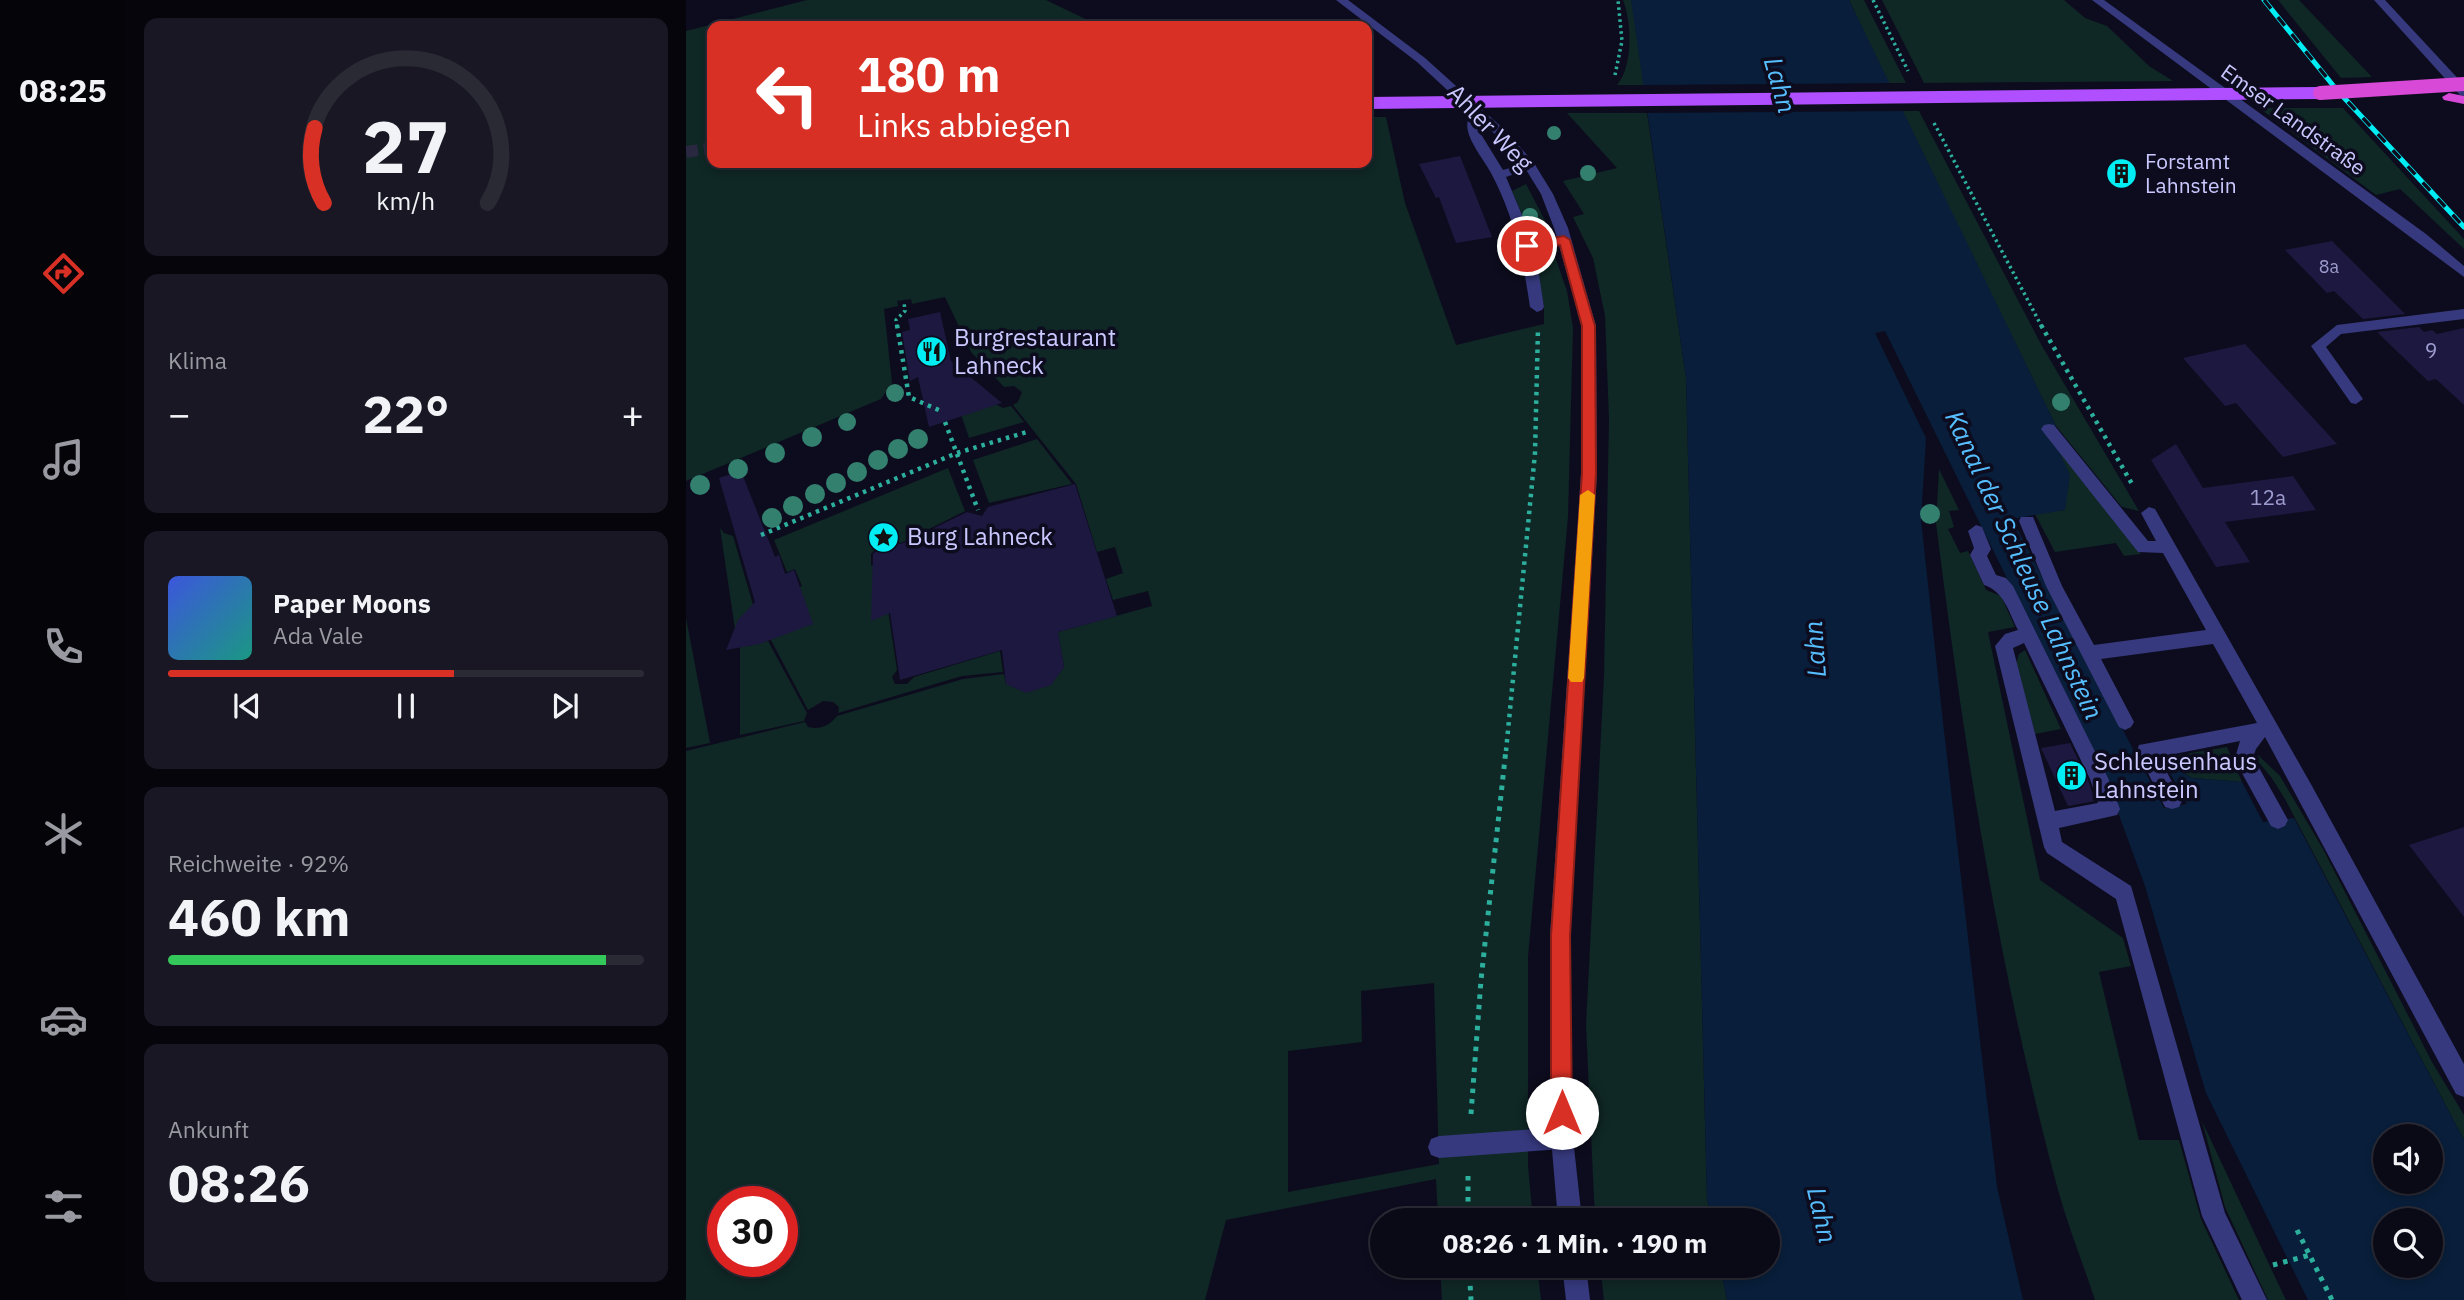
<!DOCTYPE html>
<html lang="de">
<head>
<meta charset="utf-8">
<style>
	:root { --surface:#0a0916; --page:#181723; --text:#f1f3f6; --muted:#999aa1; --line:#2a2a35; --accent:#d93025 }
	body { margin:0; font-family:"IBM Plex Sans",sans-serif; background:var(--page); color:var(--text); height:100vh; display:flex; flex-direction:column; font-size:26px; white-space:nowrap }
	* { box-sizing:border-box; margin:0 }
	p { font-size:23px; color:var(--muted) }
	.icon { flex:none; width:38px; height:38px; fill:none; stroke:currentColor; stroke-width:2; stroke-linecap:round; stroke-linejoin:round }
	.map { position:relative; flex:1; overflow:hidden }
	.side { display:flex; flex-direction:column; gap:18px; padding:18px; background:#06050c; width:560px }
	.side>* { flex:none }
	.hud { position:absolute; left:21px; top:21px; width:665px; height:147px; border-radius:14px; box-shadow:0 4px 10px #0003,0 0 0 2px var(--line); background:#d93025; color:#fff; overflow:hidden }
	.tools { position:absolute; left:1687px; top:1124px; display:grid; gap:14px }
	.tools a { display:grid; place-items:center; width:70px; height:70px; border-radius:50%; background:var(--surface); box-shadow:0 4px 10px #0003,0 0 0 2px var(--line); font-size:35px }
	.speed { position:absolute; left:21px; top:1186px; display:flex; gap:14px; font-size:35px; font-weight:700; text-align:center }
	.speed>* { display:grid; place-content:center; width:91px; height:91px; border-radius:50%; background:var(--surface); box-shadow:0 4px 10px #0003,0 0 0 2px var(--line); line-height:1 }
	.speed .limit { border:10px solid #d22; background:#fff; color:#111 }
	.pin { position:absolute; display:grid; place-items:center; width:60px; height:60px; color:#fff; margin:-30px; border:4px solid #fff; border-radius:50%; box-shadow:0 2px 7px #0007 }
	.me { position:absolute; width:77px; margin:-38px; rotate:0deg; stroke-linejoin:round; filter:drop-shadow(0 0 5px #0008) }
	.turn { display:flex; align-items:center; gap:24px; height:147px; padding:0 35px; font-size:32px }
	.turn .icon { width:91px; height:91px; stroke-width:2.5 }
	.turn b { display:block; font-size:49px; line-height:60px }
	.big { font-size:52px; font-weight:800; line-height:1.1 }
	.side .widget { flex:1; display:flex; flex-direction:column; justify-content:center; gap:10px; min-width:0; padding:0 24px; border-radius:14px; background:var(--page) }
	.side .dial { align-items:center; gap:0 }
	.dial svg { height:182px; overflow:visible; fill:none; stroke:var(--line); stroke-width:7; stroke-linecap:round; text-anchor:middle }
	.dial text { fill:var(--text); stroke:none }
	.song { display:flex; align-items:center; gap:21px }
	.cover { width:84px; height:84px; border-radius:10px; background:linear-gradient(135deg,hsl(230 70% 55%),hsl(170 70% 35%)) }
	.played { height:7px; border-radius:4px; background:linear-gradient(90deg,var(--accent) 60%,var(--line) 60%) }
	.keys { display:flex; justify-content:space-around; direction:ltr }
	.heat { display:flex; justify-content:space-between; align-items:center; font-size:38px; direction:ltr }
	.charge { height:10px; border-radius:5px; background:linear-gradient(90deg,#34c759 92%,var(--line) 0) }
	.trip { position:absolute; left:684px; top:1208px; width:410px; height:70px; border-radius:35px; background:var(--surface); box-shadow:0 4px 10px #0003,0 0 0 2px var(--line); font-weight:800; line-height:70px; text-align:center }
	main { display:flex; flex:1; min-height:0 }
	.tabs { display:flex; flex-direction:column; width:126px; justify-content:space-around; align-items:center; background:#040409; color:var(--muted) }
	.tabs .icon { width:49px; height:49px }
	.tabs .selected { color:var(--accent) }
	.tabs b { font-size:32px; color:var(--text) }
	.map>svg:first-child { display:block }
	.green { fill:#0f2725; fill-rule:evenodd }
	.water { fill:#081e3a; fill-rule:evenodd }
	.pier { fill:#0d0c1e }
	.building { fill:#1c183f }
	.lines { fill:none; stroke-linecap:round; stroke-linejoin:round }
	.primary-tunnel { stroke:#292840; stroke-width:12; stroke-dasharray:12 6; stroke-linecap:butt }
	.path-far2 { stroke:#2caf9d; stroke-width:3.5; stroke-dasharray:2.5 3.5; stroke-linecap:butt }
	.path-far1 { stroke:#2caf9d; stroke-width:4.5; stroke-dasharray:3.5 5; stroke-linecap:butt }
	.path { stroke:#2caf9d; stroke-width:5; stroke-dasharray:4.5 6; stroke-linecap:butt }
	.service { fill:#36397d; fill-rule:evenodd }
	.minor { fill:#36397d; fill-rule:evenodd }
	.tertiary { fill:#36397d; fill-rule:evenodd }
	.trunk { fill:#d749d6; fill-rule:evenodd }
	.rail-casing { stroke:#00eef3; stroke-width:5 }
	.rail { stroke:#0d0c1e; stroke-width:3.5; stroke-dasharray:11; stroke-linecap:butt }
	.primary-bridge { stroke:#af4fff; stroke-width:12 }
	.trunk-bridge { stroke:#d749d6; stroke-width:14 }
	.tree { fill:#34806f }
	.route { fill:#d93025; stroke:#8d1f18; stroke-width:2 }
	.slow { fill:#f59e0b }
	.labels { text-anchor:middle; stroke-width:7; stroke-linejoin:round; paint-order:stroke }
	.far-number-label { font-size:18px; fill:#9e9ccf }
	.far-street-label { font-size:21px; fill:#cac8ff; stroke:#0d0c1e }
	.far-poi-label { font-size:21px; fill:#cac8ff; stroke:#0d0c1e; text-anchor:start }
	.number-label { font-size:21px; fill:#9e9ccf }
	.street-label { font-size:24px; fill:#cac8ff; stroke:#0d0c1e }
	.poi-label { font-size:24px; fill:#cac8ff; stroke:#0d0c1e; text-anchor:start }
	.water-label { font-size:26px; font-style:italic; fill:#56beff; stroke:#0d0c1e }
</style>
</head>
<body>
<main>
<nav class="tabs">
<b>08:25</b>
<svg class="icon selected" aria-label="directions" viewBox="0 0 24 24"><path d="M12 3l9 9-9 9-9-9zM9 14v-3h6M13 9l2 2-2 2"/></svg>
<svg class="icon" aria-label="music" viewBox="0 0 24 24"><path d="M9 18V5l10-2v13"/><circle cx="6" cy="18" r="3"/><circle cx="16" cy="16" r="3"/></svg>
<svg class="icon" aria-label="phone" viewBox="0 0 24 24"><path d="M5 4h4l2 5-3 2q2 4 5 5l2-3 5 2v4C11 20 4 13 5 4z"/></svg>
<svg class="icon" aria-label="climate" viewBox="0 0 24 24"><path d="M12 3v18M4 7l16 10M4 17L20 7"/></svg>
<svg class="icon" aria-label="car" viewBox="0 0 24 24"><path d="M5 17H2v-5l4-1 3-4h7l3 4 3 1v5h-3M9 17h6M6 11h13"/><circle cx="7" cy="17" r="2"/><circle cx="17" cy="17" r="2"/></svg>
<svg class="icon" aria-label="filters" viewBox="0 0 24 24"><path d="M4 7h16M4 17h16"/><circle cx="9" cy="7" r="2"/><circle cx="15" cy="17" r="2"/></svg>
</nav>
<section class="side">
<div class="widget dial"><svg viewBox="0 0 100 80">
<path d="M14 69A42 42 0 1 1 86 69"/>
<path d="M14 69A42 42 0 0 1 10 36" stroke="#d93025"/>
<text x="50" y="56" font-size="32" font-weight="700">27</text>
<text x="50" y="72" font-size="11">km/h</text>
</svg></div>
<div class="widget"><p>Klima</p>
<div class="heat"><a>−</a><b class="big">22°</b><a>+</a></div>
</div>
<div class="widget">
<div class="song"><i class="cover"></i><div><b>Paper Moons</b><p>Ada Vale</p></div></div>
<div class="played"></div>
<div class="keys"><svg class="icon" aria-label="previous" viewBox="0 0 24 24"><path d="M18 5L8 12l10 7zM5 5v14"/></svg><svg class="icon" aria-label="pause" viewBox="0 0 24 24"><path d="M8 5v14M16 5v14"/></svg><svg class="icon" aria-label="next" viewBox="0 0 24 24"><path d="M6 5l10 7-10 7zM19 5v14"/></svg></div>
</div>
<div class="widget"><p>Reichweite · 92%</p><b class="big">460 km</b><div class="charge"></div></div>
<div class="widget"><p>Ankunft</p><b class="big">08:26</b></div>
</section>
<div class="map">
<svg width="1778" height="1300" viewBox="0 0 1778 1300">
	<rect width="100%" height="100%" fill="#0d0c1e"/>
	<g class="green">
		<path d="M121 0H360L414 26H26V163H681V117H700L719 203 770 345 858 324V305L846 255 867 251 881 291 887 328 882 517 842 957V1165L847 1220H752L750 1179 540 1220 519 1300H0V751L119 722 122 727C134 730 143 726 151 716L277 679 318 674 320 684 364 685 378 667 372 632 466 606 462 591 427 600 420 579 437 573 429 547 411 552 390 484 327 405 332 402 336 392 328 386 318 387 285 352 259 297 226 304 225 299 211 301 212 306 198 309 206 383 195 399 0 481V31ZM748 983 753 1164 602 1192V1051L676 1042 675 991ZM37 1202H96V1262H37Z"/>
		<path d="M937 0H945L948 11 958 85H931C947 67 946 23 937 0Z"/>
		<polygon points="1163,0 1178,0 1220,83 1202,83"/>
		<polygon points="1196,0 1378,0 1399,18 1421,26 1463,66 1487,81 1238,83"/>
		<polygon points="1592,0 1613,0 1686,77 1655,78"/>
		<polygon points="1573,108 1657,108 1778,239 1778,249 1714,189 1690,195"/>
		<polygon points="1215,111 1233,111 1356,346 1453,511 1436,507 1370,426"/>
		<polygon points="881,113 961,113 1000,378 1021,1199 1026,1220 909,1220 900,1025 918,676 923,419 919,316 907,258 887,217 898,214 877,181 931,168"/>
		<polygon points="840,184 865,232 845,235 826,191"/>
		<polygon points="305,402 317,408 325,406 338,422 283,438 274,411"/>
		<polygon points="351,439 386,484 303,503 287,460"/>
		<polygon points="1367,443 1455,554 1438,556 1430,543 1369,552 1349,514 1379,510"/>
		<path d="M262 468 279 511 215 543C201 538 194 544 185 554V565L196 570 211 670 206 677 209 684H221L228 677 314 651 317 672 276 676 152 713 153 707 147 702 137 701 122 710 85 640 92 633 107 590 116 586 109 569 101 572 88 540Z"/>
		<path d="M1253 469 1273 510 1263 511 1268 527 1262 529 1274 553 1282 551 1300 590 1315 596 1329 627 1302 632 1354 880 1437 938 1445 966 1413 972 1453 1140H1493L1515 1219 1553 1300H1409C1397 1263 1382 1227 1372 1190 1313 972 1278 747 1250 523Z"/>
		<polygon points="34,528 38,533 47,536 68,608 49,629"/>
		<polygon points="0,618 24,743 0,748"/>
		<polygon points="82,641 121,713 118,721 54,735 54,642 63,646"/>
		<polygon points="1339,650 1375,729 1349,734 1330,664 1333,654"/>
		<polygon points="1541,747 1556,782 1506,778 1478,762 1493,755"/>
		<polygon points="1572,755 1594,776 1637,849 1746,1062 1778,1115 1778,1140 1599,799 1585,777 1569,758"/>
		<polygon points="1516,1121 1589,1277 1600,1300 1582,1300 1539,1207"/>
		<polygon points="754,1265 851,1265 855,1300 756,1300"/>
		<polygon points="914,1265 1034,1265 1041,1300 918,1300"/>
	</g>
	<path class="water" d="M945 0H1163L1370 426 1363 430 1384 475 1379 510 1326 519 1478 808 1501 804 1478 762 1506 778 1556 782 1577 822 1608 818 1778 1140V1300H1622L1520 1093 1459 886 1419 777 1199 331 1189 333 1240 438 1235 520 1258 731 1311 1187 1337 1300H1041L1034 1265H1082V1220H1026L1021 1199 1000 378ZM1699 1136H1745V1181H1699ZM1699 1220H1745V1265H1699Z"/>
	<polygon class="pier" points="1206,83 1219,111 958,113 954,85"/>
	<g class="building">
		<polygon points="774,156 806,237 770,243 753,197 750,198 733,164"/>
		<polygon points="1646,241 1719,314 1677,319 1648,291 1641,293 1599,250"/>
		<polygon points="254,312 265,361 316,403 243,427 232,377 224,381 216,332 224,330 222,319"/>
		<polygon points="1733,327 1738,332 1746,330 1751,334 1778,328 1778,405 1750,379 1742,381 1691,332"/>
		<polygon points="1559,344 1651,444 1597,457 1550,403 1539,406 1497,358"/>
		<polygon points="1490,444 1517,488 1607,476 1630,510 1539,522 1564,562 1530,567 1465,460"/>
		<polygon points="55,471 89,557 93,555 99,574 108,570 127,624 73,644 40,650 52,620 69,602 33,478"/>
		<polygon points="389,484 431,616 372,632 378,667 365,685 340,693 320,684 316,650 214,680 204,613 185,621 187,554 196,545 207,542 215,544 281,512 296,516 302,507"/>
		<polygon points="1384,743 1402,780 1409,801 1382,806 1355,748"/>
		<polygon points="1778,827 1778,917 1723,845"/>
	</g>
	<g class="lines">
		<polyline class="primary-tunnel" points="0,152 26,148"/>
		<g class="path-far2">
			<polyline points="1187,0 1222,71"/>
			<polyline points="929,75 936,41 932,0"/>
			<polyline points="1248,123 1356,327"/>
			<polyline points="211,327 210,320 219,311 218,302"/>
		</g>
		<g class="path-far1">
			<polyline points="211,325 223,397 255,411"/>
			<polyline points="1355,325 1446,484"/>
			<polyline points="259,422 292,510"/>
			<polyline points="75,535 271,453 344,431"/>
			<polyline points="820,751 849,453 852,328"/>
		</g>
		<g class="path">
			<polyline points="785,1114 795,980 820,749"/>
			<polyline points="782,1176 782,1220"/>
			<polyline points="1611,1230 1646,1300"/>
			<polyline points="783,1265 785,1300"/>
			<polyline points="1587,1265 1624,1255"/>
		</g>
		<g class="service">
			<path d="M799 115 805 119 792 125 793 131 817 170 844 162 850 166 820 177 847 241 878 236 885 240 878 244 849 249 858 307 856 310 851 312 844 307C837 259 828 216 805 173 798 159 777 136 782 120Z"/>
			<polygon points="1778,309 1778,319 1655,334 1640,347 1677,399 1670,404 1665,403 1625,346 1651,325"/>
			<polygon points="1363,424 1368,425 1462,541 1470,541 1455,513 1463,507 1469,509 1626,786 1778,1064 1778,1097 1770,1094 1579,737 1570,749 1567,757 1602,820 1599,826 1592,829 1585,826 1551,764 1549,758 1554,741 1473,757 1496,801 1493,807 1486,809 1479,807 1451,751 1453,745 1571,723 1527,644 1415,659 1448,722 1445,727 1439,730 1433,727 1360,586 1333,521 1335,517 1347,517 1376,586 1408,645 1520,630 1477,553 1452,552 1358,433 1355,429 1358,425"/>
			<path d="M1290 525 1296 527 1305 549 1301 556 1310 575 1320 578 1327 586 1422 778 1434 809 1431 815 1373 828 1376 842 1445 886 1539 1213 1581 1300H1556L1516 1216 1430 899 1361 853 1358 847 1309 646 1319 634 1332 630C1323 613 1318 591 1298 585L1284 555 1288 548 1282 531ZM1338 643 1404 779 1412 803 1369 811 1327 648Z"/>
			<polygon points="876,1127 884,1130 887,1138 884,1146 876,1149 753,1158 745,1155 742,1147 745,1139 753,1136"/>
		</g>
		<g class="minor">
			<polygon points="650,0 662,0 739,58 821,132 848,163 867,194 882,228 910,326 911,473 884,936 887,1138 896,1220 872,1220 865,1138 864,936 895,473 896,326 868,228 855,194 839,168 813,138 731,62"/>
			<polygon points="1688,0 1699,0 1778,85 1778,96 1774,95"/>
			<polygon points="876,1265 900,1265 904,1300 880,1300"/>
		</g>
		<polygon class="tertiary" points="1406,0 1418,0 1740,234 1778,266 1778,277"/>
		<polygon class="trunk" points="1763,93 1778,96 1778,104 1758,100 1756,97"/>
		<defs>
			<polyline id="rail" points="1578,0 1650,89 1778,227"/>
		</defs>
		<use href="#rail" class="rail-casing"/>
		<use href="#rail" class="rail"/>
		<polyline class="primary-bridge" points="681,103 1634,93"/>
		<polyline class="trunk-bridge" points="1634,93 1778,84"/>
	</g>
	<g class="tree">
		<circle cx="868" cy="133" r="7"/>
		<circle cx="902" cy="173" r="8"/>
		<circle cx="844" cy="216" r="8"/>
		<circle cx="209" cy="393" r="9"/>
		<circle cx="1375" cy="402" r="9"/>
		<circle cx="161" cy="422" r="9"/>
		<circle cx="126" cy="437" r="10"/>
		<circle cx="232" cy="439" r="10"/>
		<circle cx="212" cy="449" r="10"/>
		<circle cx="89" cy="453" r="10"/>
		<circle cx="192" cy="460" r="10"/>
		<circle cx="52" cy="469" r="10"/>
		<circle cx="171" cy="472" r="10"/>
		<circle cx="150" cy="483" r="10"/>
		<circle cx="14" cy="485" r="10"/>
		<circle cx="129" cy="494" r="10"/>
		<circle cx="107" cy="506" r="10"/>
		<circle cx="1244" cy="514" r="10"/>
		<circle cx="86" cy="518" r="10"/>
	</g>
	<polygon class="route" points="878,236 884,240 909,326 910,473 884,936 886,1113 883,1120 876,1123 868,1120 865,1113 865,936 896,473 896,326 874,245 841,250 835,246 841,242"/>
	<polygon class="slow" points="902,490 909,495 898,678 896,682 885,682 882,678 894,495"/>
	<defs>
		<symbol id="building-disc" viewBox="-11 -11 22 22"><circle r="9.5" fill="#00eef3" stroke="#0d0c1e"/><path d="M-4-6H4V6H1V3H-1V6H-4ZM-2.5-4.3h1.7v1.8h-1.7ZM.8-4.3h1.7v1.8H.8ZM-2.5-1h1.7V.8h-1.7ZM.8-1h1.7V.8H.8Z" fill="#111"/></symbol>
		<symbol id="restaurant-disc" viewBox="-11 -11 22 22"><circle r="9.5" fill="#00eef3" stroke="#0d0c1e"/><path d="M-5-6h1v4h1v-4h1v4h1v-4h1v5L-1.5 .5V6h-2V.5L-5-1ZM5-6V6H3V1.5H1.5Q1.5-4 5-6Z" fill="#111"/></symbol>
		<symbol id="sight-disc" viewBox="-11 -11 22 22"><circle r="9.5" fill="#00eef3" stroke="#0d0c1e"/><path d="M0-6L1.8-2.2L6-1.7L2.9 1.2L3.7 5.4L0 3.3L-3.7 5.4L-2.9 1.2L-6-1.7L-1.8-2.2Z" fill="#111"/></symbol>
	</defs>
	<g fill-rule="evenodd">
		<use href="#building-disc" x="1418" y="156" width="35" height="35"/>
		<use href="#restaurant-disc" x="228" y="334" width="35" height="35"/>
		<use href="#sight-disc" x="180" y="520" width="35" height="35"/>
		<use href="#building-disc" x="1368" y="758" width="35" height="35"/>
	</g>
	<g class="labels">
		<g class="far-number-label">
			<text x="1643" y="273">8a</text>
		</g>
		<g class="far-street-label">
			<text transform="translate(1607 120) rotate(36)" y="7">Emser Landstraße</text>
		</g>
		<g class="far-poi-label">
			<text x="1459" y="169">Forstamt<tspan x="1459" dy="24">Lahnstein</tspan></text>
		</g>
		<g class="number-label">
			<text x="1745" y="358">9</text>
			<text x="1582" y="505">12a</text>
		</g>
		<g class="street-label">
			<text transform="translate(804 128) rotate(46)" y="8">Ahler Weg</text>
		</g>
		<g class="poi-label">
			<text x="268" y="346">Burgrestaurant<tspan x="268" dy="28">Lahneck</tspan></text>
			<text x="221" y="545">Burg Lahneck</text>
			<text x="1408" y="770">Schleusenhaus<tspan x="1408" dy="28">Lahnstein</tspan></text>
		</g>
		<g class="water-label">
			<text transform="translate(1094 85) rotate(74)" y="9">Lahn</text>
			<text transform="translate(1338 565) rotate(65)" y="9">Kanal der Schleuse Lahnstein</text>
			<text transform="translate(1129 649) rotate(-94)" y="9">Lahn</text>
			<text transform="translate(1136 1215) rotate(77)" y="9">Lahn</text>
		</g>
	</g>
</svg>
<div class="tools">
<a><svg class="icon" aria-label="sound" viewBox="0 0 24 24"><path d="M4 9h4l5-4v14l-5-4H4zM17 9q2 3 0 6"/></svg></a>
<a><svg class="icon" aria-label="search" viewBox="0 0 24 24"><circle cx="10" cy="10" r="6"/><path d="M15 15l6 6"/></svg></a>
</div>
<div class="speed"><div class="limit">30</div></div>
<div class="pin" style="left:841px;top:246px;background:#d93025"><svg class="icon" aria-label="arrive" viewBox="0 0 24 24"><path d="M6 21V4h12l-3 4 3 4H6"/></svg></div>
<svg class="me" style="left:876px;top:1113px" viewBox="-20 -20 40 40"><circle r="19" fill="#fff"/><path d="M0-13L10 11 0 6-10 11z" fill="#d93025"/></svg>
<div class="trip">08:26 · 1 Min. · 190 m</div>
<div class="hud">
<div class="turn"><svg class="icon" aria-label="left" viewBox="0 0 24 24"><path d="M17 20v-9H6M10 6l-5 5 5 5"/></svg><div><b>180 m</b>Links abbiegen</div></div>
</div>
</div>
</main>
</body>
</html>
